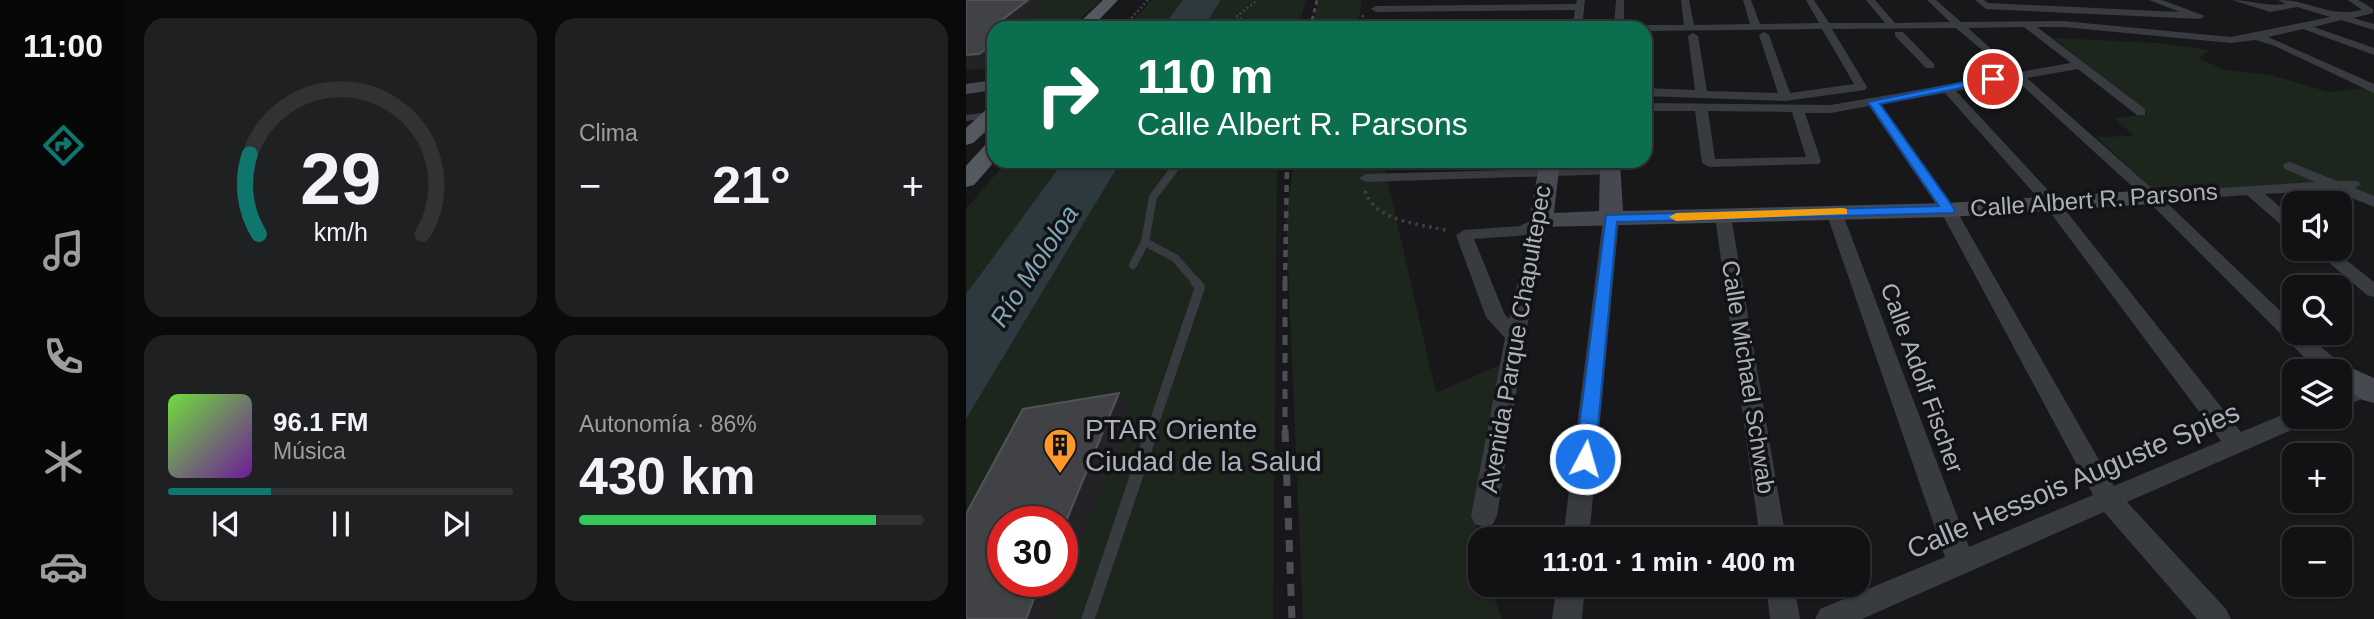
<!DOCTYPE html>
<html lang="es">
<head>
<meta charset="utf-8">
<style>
	:root { --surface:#121214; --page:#1f2022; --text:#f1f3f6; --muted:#9c9ea0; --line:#313234; --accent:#0f766e }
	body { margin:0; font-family:Arial,sans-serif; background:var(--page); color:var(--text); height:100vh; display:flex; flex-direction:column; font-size:26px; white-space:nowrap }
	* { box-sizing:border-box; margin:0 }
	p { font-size:23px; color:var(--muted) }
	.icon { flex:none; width:38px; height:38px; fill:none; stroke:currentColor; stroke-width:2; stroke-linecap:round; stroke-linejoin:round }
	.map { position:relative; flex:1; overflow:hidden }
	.details { display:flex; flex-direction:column; gap:18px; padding:18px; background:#0a0a0b; width:840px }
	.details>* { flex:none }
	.top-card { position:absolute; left:21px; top:21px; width:665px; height:147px; border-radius:21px; box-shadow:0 2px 5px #0004,0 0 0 2px var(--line); background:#0b6e4f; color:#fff; overflow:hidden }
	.fabs { position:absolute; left:1316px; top:191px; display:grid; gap:14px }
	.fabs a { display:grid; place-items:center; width:70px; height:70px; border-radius:14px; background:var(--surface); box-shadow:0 2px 5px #0004,0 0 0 2px var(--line); font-size:35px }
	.speed { position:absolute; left:21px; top:506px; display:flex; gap:14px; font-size:35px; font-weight:700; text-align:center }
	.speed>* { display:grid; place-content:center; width:91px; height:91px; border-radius:50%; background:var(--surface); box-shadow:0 2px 5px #0004,0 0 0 2px var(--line); line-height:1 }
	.speed .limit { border:10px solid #d22; background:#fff; color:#111 }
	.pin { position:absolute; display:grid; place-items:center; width:60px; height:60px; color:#fff; margin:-30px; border:4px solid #fff; border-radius:50%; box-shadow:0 2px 7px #0007 }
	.me { position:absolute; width:77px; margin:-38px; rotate:6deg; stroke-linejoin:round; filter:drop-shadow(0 0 5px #0008) }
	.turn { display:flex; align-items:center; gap:24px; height:147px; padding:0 35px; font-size:32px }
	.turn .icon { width:91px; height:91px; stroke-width:2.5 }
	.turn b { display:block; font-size:49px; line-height:60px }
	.big { font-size:52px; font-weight:700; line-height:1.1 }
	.details .tile { flex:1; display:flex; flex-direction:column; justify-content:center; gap:10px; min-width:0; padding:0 24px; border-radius:21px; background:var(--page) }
	.details .dial { align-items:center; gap:0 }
	.dial svg { height:182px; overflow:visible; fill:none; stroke:var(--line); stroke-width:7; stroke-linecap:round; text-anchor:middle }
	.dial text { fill:var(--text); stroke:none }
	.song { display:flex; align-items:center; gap:21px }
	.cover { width:84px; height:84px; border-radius:10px; background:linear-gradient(135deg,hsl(100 70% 55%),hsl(280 70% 35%)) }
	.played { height:7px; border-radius:4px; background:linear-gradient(90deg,var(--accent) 30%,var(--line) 30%) }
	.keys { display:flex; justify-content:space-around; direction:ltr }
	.heat { display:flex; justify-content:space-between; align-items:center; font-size:38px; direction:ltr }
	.charge { height:10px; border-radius:5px; background:linear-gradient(90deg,#34c759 86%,var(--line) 0) }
	.details .tiles { flex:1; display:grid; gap:18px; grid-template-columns:repeat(2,1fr) }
	.trip { position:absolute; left:502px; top:527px; width:402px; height:70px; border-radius:21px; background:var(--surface); box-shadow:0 2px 5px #0004,0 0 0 2px var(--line); font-weight:700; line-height:70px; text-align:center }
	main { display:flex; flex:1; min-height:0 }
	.tabs { display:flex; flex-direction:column; width:126px; justify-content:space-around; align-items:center; background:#070708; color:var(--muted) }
	.tabs .icon { width:49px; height:49px }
	.tabs .selected { color:var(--accent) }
	.tabs b { font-size:32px; color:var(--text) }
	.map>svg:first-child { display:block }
	.green { fill:#1d261d; fill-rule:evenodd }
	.water { fill:#2c3a40 }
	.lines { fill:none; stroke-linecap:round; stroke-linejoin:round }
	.path-far1 { stroke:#3e4247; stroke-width:2.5; stroke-dasharray:2 2.5; stroke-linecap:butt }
	.path { stroke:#3e4247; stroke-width:3.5; stroke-dasharray:2.5 4.5; stroke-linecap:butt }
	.lane-far3 { stroke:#383b40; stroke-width:6 }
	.lane-far2 { stroke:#383b40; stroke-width:8 }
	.lane-far1 { stroke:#383b40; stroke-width:10 }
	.lane { stroke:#383b40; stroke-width:13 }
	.street { fill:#383b40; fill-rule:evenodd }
	.secondary { fill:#464a50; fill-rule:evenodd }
	.primary { fill:#54585f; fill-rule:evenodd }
	.rail-far4 { stroke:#4b4f55; stroke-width:2.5; stroke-dasharray:4.5 3.5; stroke-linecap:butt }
	.rail-far3 { stroke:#4b4f55; stroke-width:3.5; stroke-dasharray:6 4.5; stroke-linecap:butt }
	.rail-far2 { stroke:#4b4f55; stroke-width:4.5; stroke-dasharray:7 6; stroke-linecap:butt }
	.rail-far1 { stroke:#4b4f55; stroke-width:5; stroke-dasharray:10 8; stroke-linecap:butt }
	.rail { stroke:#4b4f55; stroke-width:7; stroke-dasharray:12 10; stroke-linecap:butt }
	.shaded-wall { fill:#232326 }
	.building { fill:#404246; stroke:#515358; stroke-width:2 }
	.route { fill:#1a73e8; stroke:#114b97; stroke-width:2 }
	.slow { fill:#f59e0b }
	.labels { text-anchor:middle; stroke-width:7; stroke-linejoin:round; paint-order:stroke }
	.street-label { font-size:24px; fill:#a9b1bb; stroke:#131315 }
	.water-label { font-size:26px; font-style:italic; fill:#7da6b9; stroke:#131315 }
	.near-poi-label { font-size:28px; fill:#a9b1bb; stroke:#131315; text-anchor:start }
	.near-street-label { font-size:28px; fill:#a9b1bb; stroke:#131315 }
</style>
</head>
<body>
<main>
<nav class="tabs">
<b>11:00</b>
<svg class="icon selected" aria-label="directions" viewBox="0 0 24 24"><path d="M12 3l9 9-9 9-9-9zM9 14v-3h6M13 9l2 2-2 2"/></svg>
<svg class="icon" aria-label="music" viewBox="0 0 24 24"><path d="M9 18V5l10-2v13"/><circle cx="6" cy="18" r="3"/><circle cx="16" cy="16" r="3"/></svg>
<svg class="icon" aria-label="phone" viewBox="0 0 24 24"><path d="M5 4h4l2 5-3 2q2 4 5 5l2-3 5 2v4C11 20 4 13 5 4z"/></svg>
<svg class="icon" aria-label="climate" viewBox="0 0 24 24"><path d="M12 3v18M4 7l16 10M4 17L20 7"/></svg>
<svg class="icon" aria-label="car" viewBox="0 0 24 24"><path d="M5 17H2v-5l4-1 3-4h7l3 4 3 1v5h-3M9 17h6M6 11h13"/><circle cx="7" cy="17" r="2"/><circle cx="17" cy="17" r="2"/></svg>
</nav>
<section class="details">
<div class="tiles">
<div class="tile dial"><svg viewBox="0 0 100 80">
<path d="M14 69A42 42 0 1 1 86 69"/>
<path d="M14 69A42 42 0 0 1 10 34" stroke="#0f766e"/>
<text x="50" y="56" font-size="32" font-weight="700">29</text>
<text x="50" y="72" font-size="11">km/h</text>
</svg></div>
<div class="tile"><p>Clima</p>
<div class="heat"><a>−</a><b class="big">21°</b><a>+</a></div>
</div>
<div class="tile">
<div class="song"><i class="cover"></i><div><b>96.1 FM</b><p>Música</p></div></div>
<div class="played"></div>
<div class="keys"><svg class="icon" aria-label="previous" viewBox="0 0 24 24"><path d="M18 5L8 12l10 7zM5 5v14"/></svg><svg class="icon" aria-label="pause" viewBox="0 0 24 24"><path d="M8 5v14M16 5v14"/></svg><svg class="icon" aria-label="next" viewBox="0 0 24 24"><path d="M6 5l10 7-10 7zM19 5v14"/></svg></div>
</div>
<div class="tile"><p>Autonomía · 86%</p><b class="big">430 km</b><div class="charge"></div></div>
</div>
</section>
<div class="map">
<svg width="1408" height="619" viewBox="0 0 1408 619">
	<rect width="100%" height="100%" fill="#18181a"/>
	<g class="green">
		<polygon points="83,0 135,0 112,21 53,25"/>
		<polygon points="186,0 217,0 196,28 160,28"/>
		<polygon points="255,0 340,0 332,28 237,28"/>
		<polygon points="352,0 396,0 391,28 346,28"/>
		<polygon points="1088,38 1192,43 1245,50 1233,58 1258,70 1304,75 1363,92 1402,88 1408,92 1408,207 1369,192 1190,193 1131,137 1168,136 1148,118 1181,114"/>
		<polygon points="41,161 98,161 0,294 0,209"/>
		<path d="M155 161H311L307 619H0V419ZM37 522H96V581H37Z"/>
		<polygon points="328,161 417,161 470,393 545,360 507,544 514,564 514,584 523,585 536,619 337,619 320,219"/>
	</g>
	<g class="water">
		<polygon points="217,0 255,0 237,28 196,28"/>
		<polygon points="98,161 155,161 0,419 0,294"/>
	</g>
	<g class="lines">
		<g class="path-far1">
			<polyline points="156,28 182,0"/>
			<polyline points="286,28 271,16 292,0"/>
			<polyline points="385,28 395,24 397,15"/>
		</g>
		<path class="path" d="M399 191C409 222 456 224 483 231"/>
		<g class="lane-far3">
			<polyline points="0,118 23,115"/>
			<polyline points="210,166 214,161"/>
		</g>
		<g class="lane-far2">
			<polyline points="179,242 209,258 231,283"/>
			<polyline points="167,265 179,242 187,197 212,164"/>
		</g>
		<polyline class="lane-far1" points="185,432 234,287 229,281"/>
		<polyline class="lane" points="122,619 186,430"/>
		<g class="street">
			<polygon points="611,0 619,0 616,28 606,28 609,10 410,12 405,9 410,6 610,4"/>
			<polygon points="650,0 658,0 658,28 648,28"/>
			<path d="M715 0H723L728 25 784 24 777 0H785L794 24 853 23 840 0H848L863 23H919L900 0H909L929 23 984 22 961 0H970L995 22 1097 21 1265 37 1364 17 1331 7 1304 12 1266 0C1284 0 1301 7 1319 4L1312 0C1345 0 1361 18 1396 10L1382 0H1392L1407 9V13L1387 18 1408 24V30L1375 20 1348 27 1408 48V55L1337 29 1302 37 1408 84V93L1309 46 1290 40 1265 43 1097 27H1071L1179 109V115H1171L1112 69 1061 78 1190 192 1349 182 1319 169 1317 166 1319 163 1324 162 1371 181H1392L1395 184 1389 188 1408 196V207L1367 190 1299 194 1328 219V232L1322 231 1281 195 1199 201 1328 324V332H1337L1384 371 1381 376 1374 378V371H1358L1341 360 1181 200 1050 80 990 91 1093 202 1275 432 1328 410V416H1347L1344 422 1161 502 1260 609 1265 619H1231L1138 512 896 619H849L854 609 979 557 860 212 862 209H874L876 212 1003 547 1127 495 974 210 903 106 865 113H839L855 161 853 164 743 167 736 163 729 111H679V103L865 105 1105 63 1058 27 1002 28 1033 56V60L1029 61 990 28 866 29 901 87 899 90 819 101 679 96V88L729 90 722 36 727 33 732 36 741 91 812 93 793 35 798 32 803 35 824 93 888 84 856 29 679 31V28H674L679 25H718ZM979 93 1081 208 1255 441 1148 486 990 210 915 104ZM742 111 826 112 840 157 749 159Z"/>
			<polygon points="1009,0 1018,0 1022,3 1214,12 1183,0 1196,0 1239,16 1234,19 1020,9"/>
			<polygon points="929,32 937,32 968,64 968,68 960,68 929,36"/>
			<polygon points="643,167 650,171 648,174 400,182 393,178 400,174"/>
			<polygon points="757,211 765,216 820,539 794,539 749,216"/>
			<polygon points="645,213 653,218 623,539 597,539 637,218"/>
			<path d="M575 215 583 220 559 337 531 516 527 524 518 527 509 524 505 516 539 338 520 317 490 235 498 230 554 226ZM563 235 543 319 539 315 508 239Z"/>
			<polygon points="1346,248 1365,248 1408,282 1408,297 1401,295"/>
			<polygon points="1408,379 1408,394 1374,408 1374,391"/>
			<polygon points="591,584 619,584 616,619 586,619"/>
			<polygon points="800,584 828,584 834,619 804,619"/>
		</g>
		<g class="secondary">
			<polygon points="28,80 28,90 0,94 0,84"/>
			<polygon points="574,161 594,161 588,213 633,211 634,161 654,161 657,211 982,203 1186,190 1194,192 1197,197 1194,202 1186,204 982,217 575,227 567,225 563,220"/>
			<polygon points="1383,367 1408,378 1408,403 1397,400 1374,386 1374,371 1371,371"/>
		</g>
		<g class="primary">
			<polygon points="137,0 152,0 125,28 108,28"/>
			<polygon points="28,107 28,124 7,143 0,145 0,128 21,109"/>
			<polygon points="28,143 29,161 8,185 0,187 0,166 20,144"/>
		</g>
		<polyline class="rail-far4" points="344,28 351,0"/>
		<polyline class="rail-far3" points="321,166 321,161"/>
		<polyline class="rail-far2" points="319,283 321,164"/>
		<polyline class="rail-far1" points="319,281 319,432"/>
		<polyline class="rail" points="319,430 326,619"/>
	</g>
	<g class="shaded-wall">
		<polygon points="62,0 83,0 50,28 28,28 28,41 23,30"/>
		<polygon points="28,43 28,63 21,69 0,70 0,55"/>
		<polygon points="153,393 165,413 85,619 60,619 75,581 96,581 96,531"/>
	</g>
	<g class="building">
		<polygon points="0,0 62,0 23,30 28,30 28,43 13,54 0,55"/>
		<polygon points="153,393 96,531 96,522 37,522 37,581 75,581 60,619 0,619 0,514 57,409"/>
	</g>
	<polygon class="route" points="1027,76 1031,77 1031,81 914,104 989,210 987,213 651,222 629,459 626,464 619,466 612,464 609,459 640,215 973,206 902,102"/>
	<polygon class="slow" points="877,208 881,209 881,214 710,221 703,217 710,213"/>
	<defs>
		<symbol id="building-pin" viewBox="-11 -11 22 30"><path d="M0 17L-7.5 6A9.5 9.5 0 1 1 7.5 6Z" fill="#ff972b" stroke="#131315"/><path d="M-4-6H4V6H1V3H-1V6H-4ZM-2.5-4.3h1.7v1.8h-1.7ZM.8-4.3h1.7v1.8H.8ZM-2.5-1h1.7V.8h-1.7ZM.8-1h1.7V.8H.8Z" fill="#111"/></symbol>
	</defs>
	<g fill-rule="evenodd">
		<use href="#building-pin" x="75" y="426" width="38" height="52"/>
	</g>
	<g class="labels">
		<g class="street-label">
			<text transform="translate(1128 200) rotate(-4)" y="8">Calle Albert R. Parsons</text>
			<text transform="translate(550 339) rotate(-80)" y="8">Avenida Parque Chapultepec</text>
			<text transform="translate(782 377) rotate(81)" y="8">Calle Michael Schwab</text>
			<text transform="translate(956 378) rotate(70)" y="8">Calle Adolf Fischer</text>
		</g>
		<g class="water-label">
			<text transform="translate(68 266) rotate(-57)" y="9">Río Mololoa</text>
		</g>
		<g class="near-poi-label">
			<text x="119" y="439">PTAR Oriente<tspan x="119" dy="32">Ciudad de la Salud</tspan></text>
		</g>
		<g class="near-street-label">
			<text transform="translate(1107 480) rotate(-23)" y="10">Calle Hessois Auguste Spies</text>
		</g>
	</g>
</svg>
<div class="fabs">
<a><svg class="icon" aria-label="sound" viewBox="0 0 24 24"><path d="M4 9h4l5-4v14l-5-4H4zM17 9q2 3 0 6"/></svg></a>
<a><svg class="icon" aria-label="search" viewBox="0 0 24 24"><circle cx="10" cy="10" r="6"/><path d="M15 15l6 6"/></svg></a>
<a><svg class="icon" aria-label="layers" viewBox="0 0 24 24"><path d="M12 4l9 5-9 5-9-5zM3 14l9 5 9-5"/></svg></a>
<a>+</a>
<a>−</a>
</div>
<div class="speed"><div class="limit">30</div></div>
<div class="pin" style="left:1027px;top:79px;background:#d93025"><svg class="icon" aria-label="arrive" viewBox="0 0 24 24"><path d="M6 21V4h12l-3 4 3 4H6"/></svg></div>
<svg class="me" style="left:619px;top:459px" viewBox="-20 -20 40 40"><circle r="17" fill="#1a73e8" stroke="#fff" stroke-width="3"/><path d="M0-11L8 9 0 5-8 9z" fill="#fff"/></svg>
<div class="trip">11:01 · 1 min · 400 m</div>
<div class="top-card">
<div class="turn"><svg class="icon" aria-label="right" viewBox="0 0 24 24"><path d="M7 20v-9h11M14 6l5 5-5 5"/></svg><div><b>110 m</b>Calle Albert R. Parsons</div></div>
</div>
</div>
</main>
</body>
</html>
